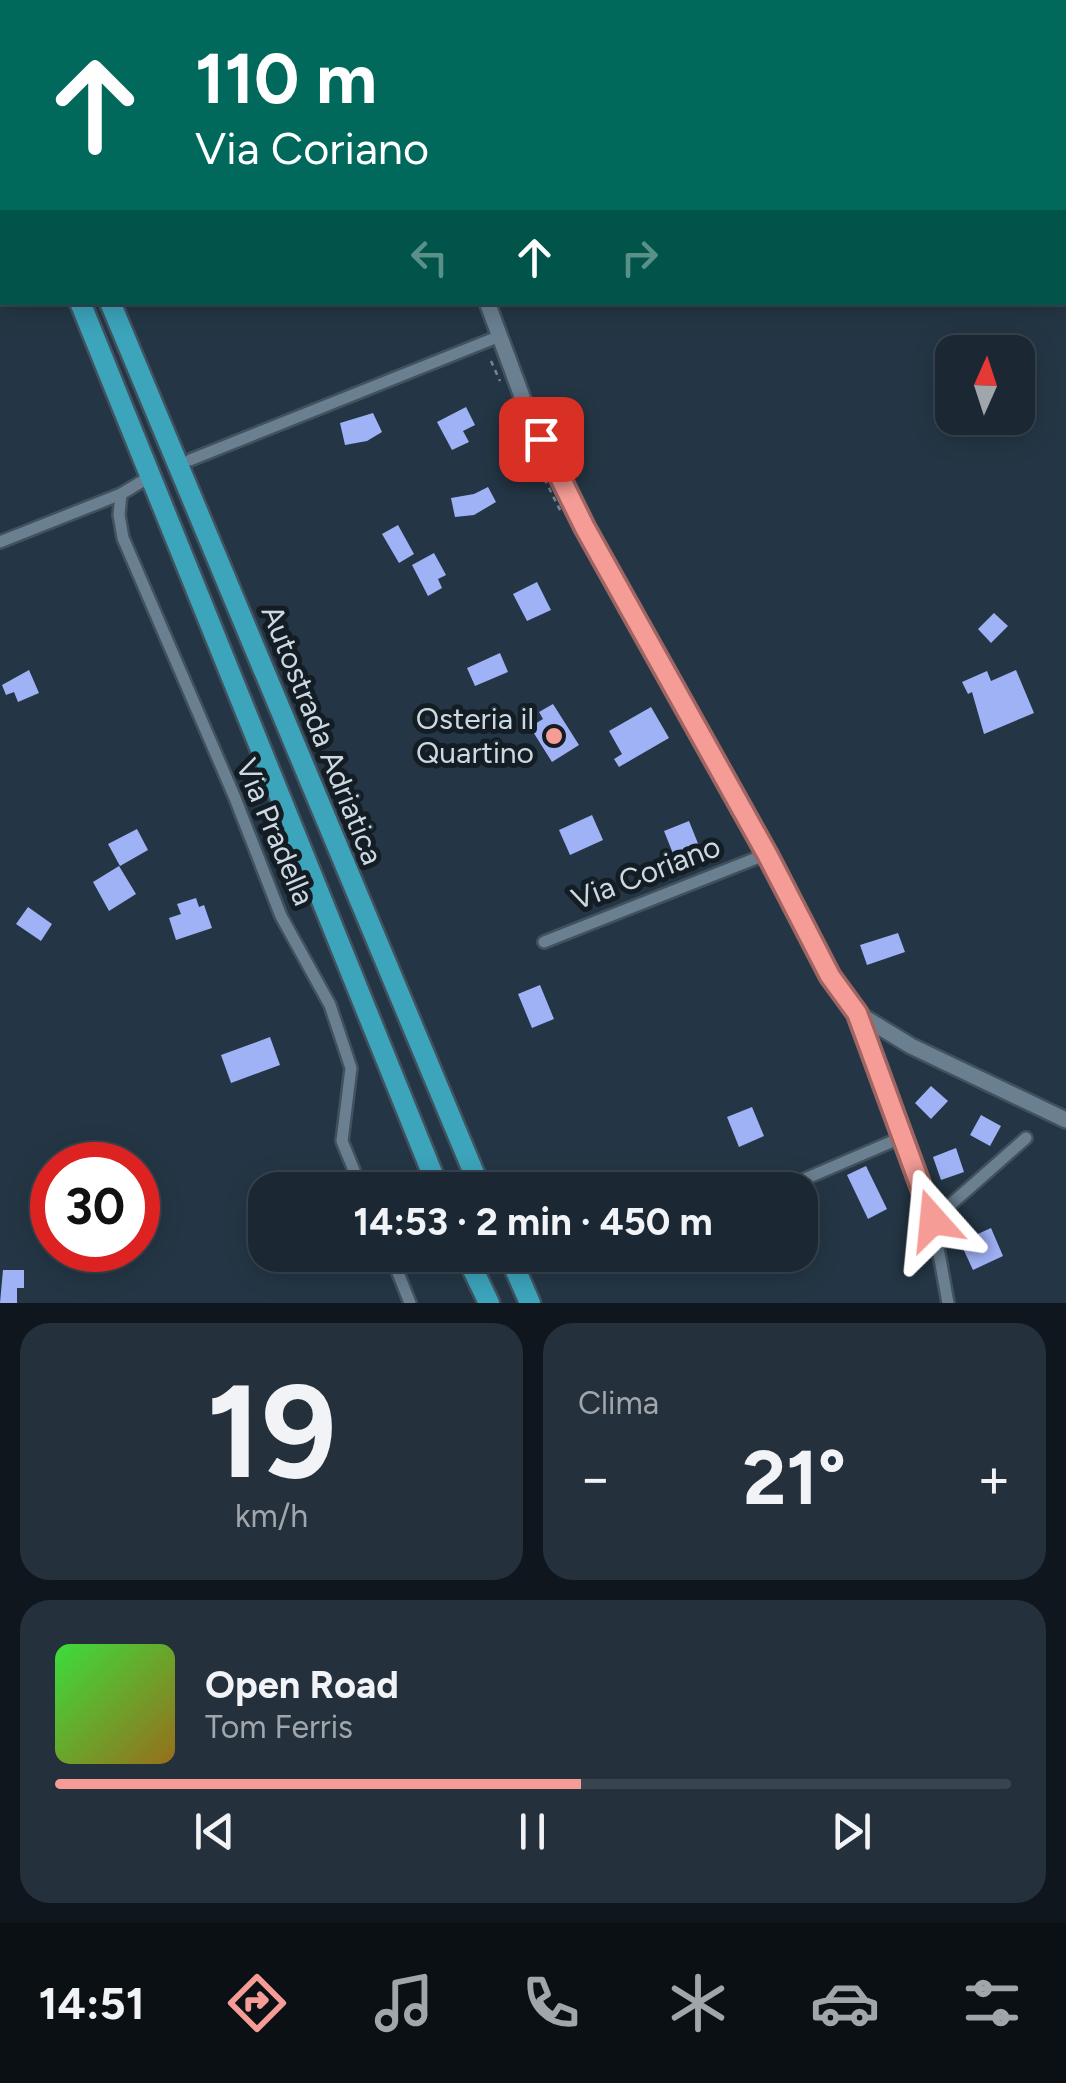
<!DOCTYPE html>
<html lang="it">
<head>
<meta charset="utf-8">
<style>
	:root { --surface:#1b2834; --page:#24303c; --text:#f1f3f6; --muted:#a0a6ac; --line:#39444f; --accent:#f59c96 }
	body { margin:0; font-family:Figtree,sans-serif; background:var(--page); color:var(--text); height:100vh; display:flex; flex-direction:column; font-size:38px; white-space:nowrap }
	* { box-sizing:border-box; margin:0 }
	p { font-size:32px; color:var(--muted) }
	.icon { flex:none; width:55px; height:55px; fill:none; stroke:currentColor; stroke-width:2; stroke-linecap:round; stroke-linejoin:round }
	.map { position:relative; height:1303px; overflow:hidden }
	.side { display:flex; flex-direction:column; gap:20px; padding:20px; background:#0f161d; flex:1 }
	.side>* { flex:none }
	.hud { position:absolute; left:0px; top:0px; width:1068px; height:305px; box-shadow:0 5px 25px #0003,0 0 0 2px var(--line); background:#00695c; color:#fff; overflow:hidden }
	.needle { width:65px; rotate:3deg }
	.fabs { position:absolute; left:935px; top:335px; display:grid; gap:20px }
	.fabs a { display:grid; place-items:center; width:100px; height:100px; border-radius:20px; background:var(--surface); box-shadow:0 5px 25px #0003,0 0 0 2px var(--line); font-size:50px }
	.speed { position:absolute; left:30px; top:1142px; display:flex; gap:20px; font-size:50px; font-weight:700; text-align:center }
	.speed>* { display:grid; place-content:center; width:130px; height:130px; border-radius:50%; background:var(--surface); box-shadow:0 5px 25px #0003,0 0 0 2px var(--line); line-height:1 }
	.speed .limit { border:15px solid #d22; background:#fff; color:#111 }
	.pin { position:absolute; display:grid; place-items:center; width:85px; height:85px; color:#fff; margin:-42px; border-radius:20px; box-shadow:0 5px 15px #0006 }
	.me { position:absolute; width:110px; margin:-55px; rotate:342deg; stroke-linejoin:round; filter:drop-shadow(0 0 8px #0008) }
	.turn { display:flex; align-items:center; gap:35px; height:210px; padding:0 30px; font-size:45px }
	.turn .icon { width:130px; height:130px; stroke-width:2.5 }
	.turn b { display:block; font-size:70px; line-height:85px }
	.lanes { display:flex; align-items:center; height:95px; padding:0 30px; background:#0003; justify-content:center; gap:50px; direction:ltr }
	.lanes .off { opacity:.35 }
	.big { font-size:75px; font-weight:700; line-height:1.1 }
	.side .widget { flex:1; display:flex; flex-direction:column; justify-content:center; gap:15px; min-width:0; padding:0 35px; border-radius:30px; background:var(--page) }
	.side .dial { align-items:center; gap:0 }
	.dial b { font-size:130px; line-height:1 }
	.song { display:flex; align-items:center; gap:30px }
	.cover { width:120px; height:120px; border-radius:15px; background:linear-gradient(135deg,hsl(120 70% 55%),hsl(40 70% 35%)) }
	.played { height:10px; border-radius:5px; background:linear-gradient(90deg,var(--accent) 55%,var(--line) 55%) }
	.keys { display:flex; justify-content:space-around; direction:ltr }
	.heat { display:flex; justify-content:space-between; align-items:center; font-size:55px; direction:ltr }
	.side .tiles { flex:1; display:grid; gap:20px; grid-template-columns:1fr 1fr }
	.widget:last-child { grid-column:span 2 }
	.trip { position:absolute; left:248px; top:1172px; width:570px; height:100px; border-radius:30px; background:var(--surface); box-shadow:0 5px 25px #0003,0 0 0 2px var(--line); font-weight:700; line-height:100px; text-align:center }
	.dock { display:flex; height:160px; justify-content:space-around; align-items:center; background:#0b1015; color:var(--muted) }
	.dock .icon { width:70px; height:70px }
	.dock .on { color:var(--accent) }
	.dock b { font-size:45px; color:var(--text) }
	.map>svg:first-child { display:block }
	.building { fill:#9fb2f6 }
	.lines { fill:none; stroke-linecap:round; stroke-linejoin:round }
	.street-casing { stroke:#41525e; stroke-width:16 }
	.secondary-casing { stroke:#41525e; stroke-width:20 }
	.highway-casing { stroke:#41525e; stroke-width:25 }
	.path { stroke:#778692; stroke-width:2.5; stroke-dasharray:5 5; stroke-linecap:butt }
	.street { stroke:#6a7f90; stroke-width:11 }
	.secondary { stroke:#6a7f90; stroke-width:15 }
	.highway { stroke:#3ca4bb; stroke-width:20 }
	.route-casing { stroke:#9f6562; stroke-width:25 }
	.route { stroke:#f59c96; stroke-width:18 }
	.poi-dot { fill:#f59c96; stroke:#141d23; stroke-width:4 }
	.labels { text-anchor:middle; stroke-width:10; stroke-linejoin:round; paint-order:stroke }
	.poi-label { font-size:30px; fill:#cdd9e2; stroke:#141d23; text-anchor:end }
	.street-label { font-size:30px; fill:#cdd9e2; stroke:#141d23 }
</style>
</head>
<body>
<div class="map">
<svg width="1066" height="1303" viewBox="0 0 1066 1303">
	<rect width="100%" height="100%" fill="#243645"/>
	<g class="building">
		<polygon points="466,407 475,425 463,431 469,442 452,450 437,422"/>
		<polygon points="373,413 382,432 367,441 345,445 340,423"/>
		<polygon points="488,487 496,502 474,515 455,517 451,498 474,494"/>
		<polygon points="398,525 414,554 399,563 382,534"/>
		<polygon points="434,553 446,575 438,579 442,588 428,596 412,565"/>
		<polygon points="537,582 551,610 527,621 513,594"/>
		<polygon points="994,613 1008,626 991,643 978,629"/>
		<polygon points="500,653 508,672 475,686 467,668"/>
		<polygon points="29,670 39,693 18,702 14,692 6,695 2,685"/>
		<polygon points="1016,670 1034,713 984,734 972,692 968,694 962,682 987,671 991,681"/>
		<polygon points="553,704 579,745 552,762 530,727 543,719 539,712"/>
		<polygon points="651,707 669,738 619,767 614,759 622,754 609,731"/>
		<polygon points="592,815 603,840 570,855 559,830"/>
		<polygon points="689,821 701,851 676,861 664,831"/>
		<polygon points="137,829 148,850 120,866 108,844"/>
		<polygon points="119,866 136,894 109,911 93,882"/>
		<polygon points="196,898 199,907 204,905 212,928 176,940 169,918 181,914 177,904"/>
		<polygon points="28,907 52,924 41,941 16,924"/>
		<polygon points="898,933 905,952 867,965 860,945"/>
		<polygon points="540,985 554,1019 532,1028 518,994"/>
		<polygon points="270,1037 280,1065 231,1083 221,1055"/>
		<polygon points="931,1086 948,1101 931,1119 915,1103"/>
		<polygon points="752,1107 764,1136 739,1147 727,1117"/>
		<polygon points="981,1115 1001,1126 990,1146 970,1135"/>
		<polygon points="956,1148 964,1172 941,1180 933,1157"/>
		<polygon points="866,1166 887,1209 868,1219 847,1175"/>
		<polygon points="991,1228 1003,1256 973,1270 960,1242"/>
		<polygon points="3,1270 24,1270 24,1288 17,1288 17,1303 0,1303"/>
	</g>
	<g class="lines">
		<defs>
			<g id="street">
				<polyline points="433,0 435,2"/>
				<polyline points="775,0 777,2"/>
				<polyline points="190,460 500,336"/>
				<polyline points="141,482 121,494 119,515 123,538 235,798 281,916 330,1005 351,1068 342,1141 362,1190"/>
				<polyline points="0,542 121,494"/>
				<polyline points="544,942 767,854"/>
				<polyline points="857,1013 933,1220 948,1303"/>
				<polyline points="779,1190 905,1136"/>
				<polyline points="933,1220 1026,1138"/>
				<polyline points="391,1255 410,1303"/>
			</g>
			<g id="secondary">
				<polyline points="306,0 308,2"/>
				<polyline points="487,302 527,410 585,527 767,854 830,975 857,1013 911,1046 1066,1120"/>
			</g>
			<g id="highway">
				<polyline points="0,62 2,67"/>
				<polyline points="0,125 2,130"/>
				<polyline points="80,302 439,1190"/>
				<polyline points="110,302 481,1190"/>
				<polyline points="466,1255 489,1303"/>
				<polyline points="509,1255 530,1303"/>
			</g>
		</defs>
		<use href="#street" class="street-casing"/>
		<use href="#secondary" class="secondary-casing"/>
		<use href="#highway" class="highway-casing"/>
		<g class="path">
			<polyline points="289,0 291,2"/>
			<polyline points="670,0 673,2"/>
			<polyline points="638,2 640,0"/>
			<polyline points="863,2 866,0"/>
			<polyline points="491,361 500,381"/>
			<polyline points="531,452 561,512"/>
		</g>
		<use href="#street" class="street"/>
		<use href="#secondary" class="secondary"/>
		<use href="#highway" class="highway"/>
	</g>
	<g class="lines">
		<defs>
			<polyline id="route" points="541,439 585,528 767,854 830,976 857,1013 933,1220"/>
		</defs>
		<use href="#route" class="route-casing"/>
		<use href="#route" class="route"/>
	</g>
	<circle class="poi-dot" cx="554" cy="736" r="10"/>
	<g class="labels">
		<g class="poi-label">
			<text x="534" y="729">Osteria il<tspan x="534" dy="34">Quartino</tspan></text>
		</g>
		<g class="street-label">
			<text transform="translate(322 735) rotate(68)" y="10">Autostrada Adriatica</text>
			<text transform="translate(275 832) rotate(67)" y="10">Via Pradella</text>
			<text transform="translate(646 873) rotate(-21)" y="10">Via Coriano</text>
		</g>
	</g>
</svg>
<div class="fabs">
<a><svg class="needle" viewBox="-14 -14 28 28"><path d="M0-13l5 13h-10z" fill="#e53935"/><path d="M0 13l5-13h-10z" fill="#a0a6ac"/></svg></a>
</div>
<div class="speed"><div class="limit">30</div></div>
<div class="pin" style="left:541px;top:439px;background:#d93025"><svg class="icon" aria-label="arrive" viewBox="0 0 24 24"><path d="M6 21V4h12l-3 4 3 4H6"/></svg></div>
<svg class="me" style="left:933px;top:1220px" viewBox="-20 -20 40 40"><path d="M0-17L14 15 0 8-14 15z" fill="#f59c96" stroke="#fff" stroke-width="4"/></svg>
<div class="trip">14:53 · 2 min · 450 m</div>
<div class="hud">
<div class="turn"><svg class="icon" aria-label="ahead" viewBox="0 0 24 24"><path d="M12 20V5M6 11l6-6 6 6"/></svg><div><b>110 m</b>Via Coriano</div></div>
<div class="lanes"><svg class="icon off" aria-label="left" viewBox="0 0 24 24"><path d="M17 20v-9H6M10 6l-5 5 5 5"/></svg><svg class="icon" aria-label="ahead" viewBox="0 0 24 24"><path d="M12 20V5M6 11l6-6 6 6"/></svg><svg class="icon off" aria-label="right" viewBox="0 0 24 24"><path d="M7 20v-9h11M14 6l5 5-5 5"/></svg></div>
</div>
</div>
<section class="side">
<div class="tiles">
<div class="widget dial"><b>19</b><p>km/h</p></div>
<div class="widget"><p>Clima</p>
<div class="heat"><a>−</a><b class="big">21°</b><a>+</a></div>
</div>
<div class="widget">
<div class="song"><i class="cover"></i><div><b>Open Road</b><p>Tom Ferris</p></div></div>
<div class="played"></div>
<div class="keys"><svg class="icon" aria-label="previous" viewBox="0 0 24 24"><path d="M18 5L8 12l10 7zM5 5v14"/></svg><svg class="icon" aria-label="pause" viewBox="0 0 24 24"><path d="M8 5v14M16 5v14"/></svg><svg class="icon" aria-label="next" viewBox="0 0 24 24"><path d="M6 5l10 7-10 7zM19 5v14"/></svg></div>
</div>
</div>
</section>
<nav class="dock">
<b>14:51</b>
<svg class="icon on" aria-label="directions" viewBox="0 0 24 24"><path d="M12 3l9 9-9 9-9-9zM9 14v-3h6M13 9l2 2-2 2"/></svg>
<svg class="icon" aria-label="music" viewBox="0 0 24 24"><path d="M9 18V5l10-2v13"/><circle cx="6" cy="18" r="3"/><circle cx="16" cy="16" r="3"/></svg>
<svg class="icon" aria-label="phone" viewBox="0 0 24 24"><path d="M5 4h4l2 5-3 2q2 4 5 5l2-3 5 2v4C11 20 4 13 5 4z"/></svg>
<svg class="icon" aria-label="climate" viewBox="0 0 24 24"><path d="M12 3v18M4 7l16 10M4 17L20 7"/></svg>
<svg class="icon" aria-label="car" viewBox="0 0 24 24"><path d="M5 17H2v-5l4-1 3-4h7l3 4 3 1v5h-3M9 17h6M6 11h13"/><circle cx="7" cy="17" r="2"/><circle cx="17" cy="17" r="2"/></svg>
<svg class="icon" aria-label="filters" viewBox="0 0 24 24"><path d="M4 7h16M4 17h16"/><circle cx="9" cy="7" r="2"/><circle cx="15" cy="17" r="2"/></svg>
</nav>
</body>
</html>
